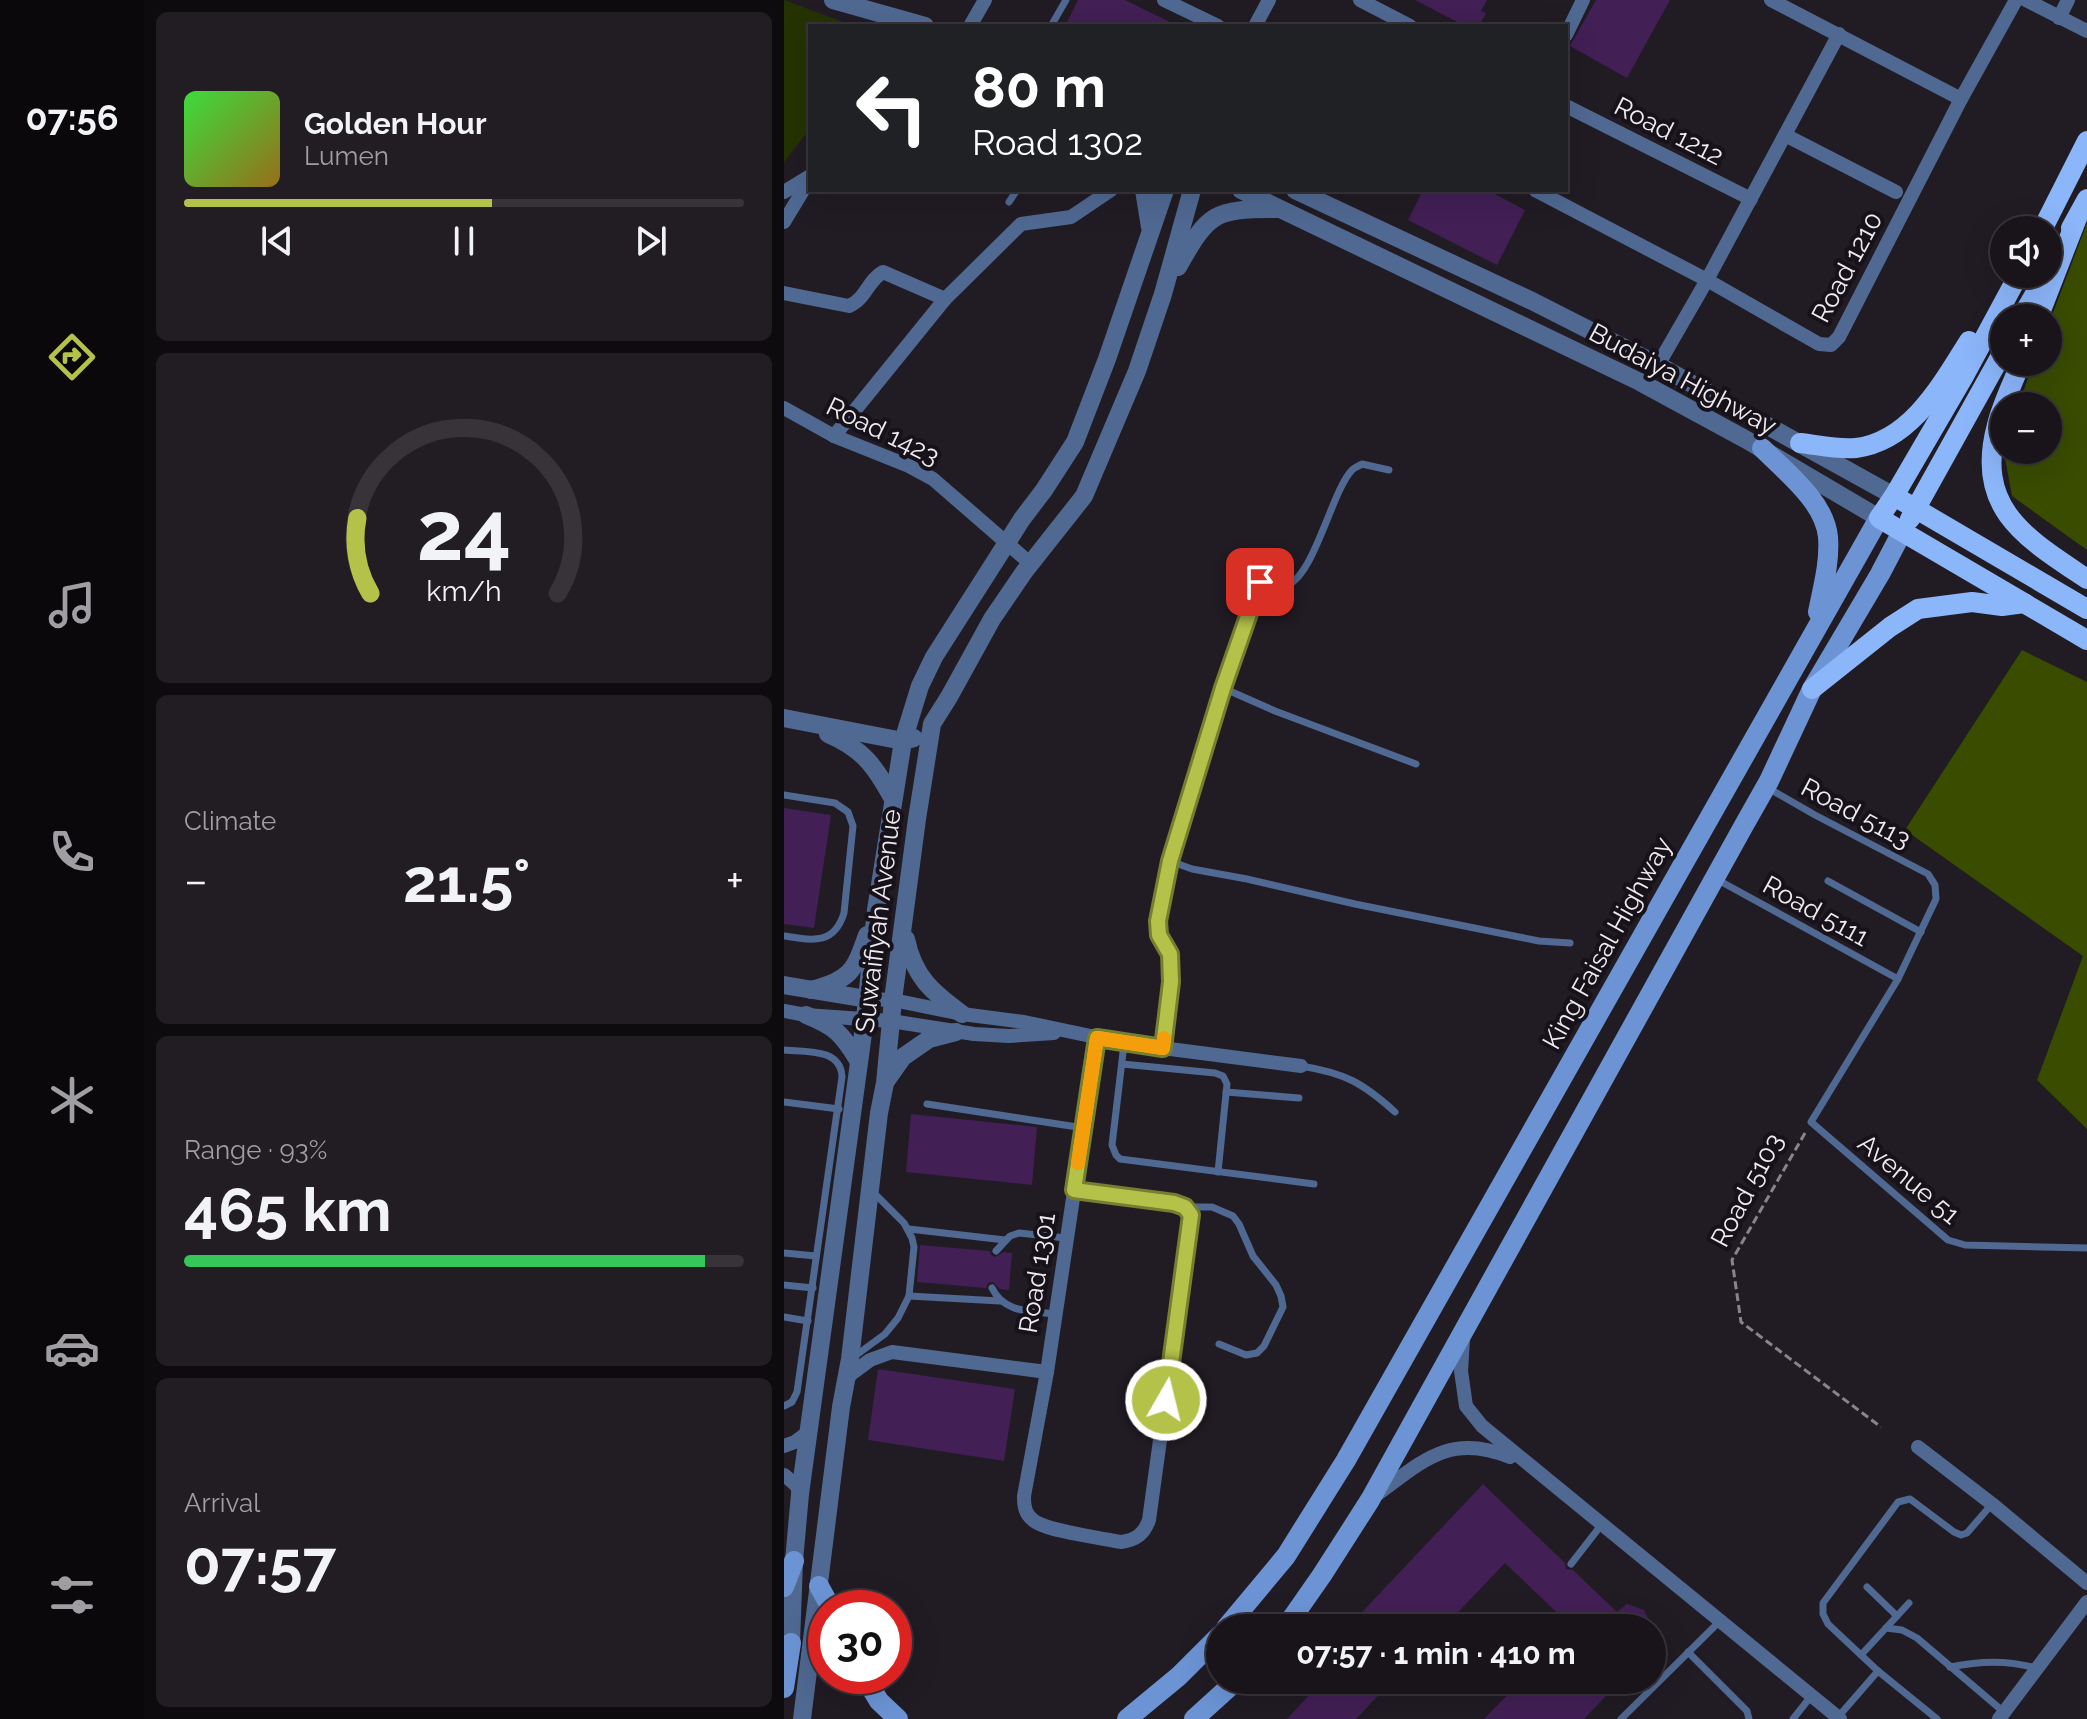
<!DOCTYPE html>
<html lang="en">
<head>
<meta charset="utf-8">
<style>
	:root { --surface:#19141a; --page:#221d23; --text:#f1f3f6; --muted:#9f9ea2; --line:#373339; --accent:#b5c24a }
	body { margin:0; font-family:Raleway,sans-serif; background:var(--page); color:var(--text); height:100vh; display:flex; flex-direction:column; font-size:30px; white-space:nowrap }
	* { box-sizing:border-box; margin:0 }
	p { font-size:26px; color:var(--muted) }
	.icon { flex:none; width:44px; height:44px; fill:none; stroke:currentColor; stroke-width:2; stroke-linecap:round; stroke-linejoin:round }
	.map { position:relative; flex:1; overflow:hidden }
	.drawer { display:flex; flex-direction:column; gap:12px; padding:12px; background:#0e0b0e; width:640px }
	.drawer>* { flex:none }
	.hud { position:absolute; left:24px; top:24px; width:760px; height:168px; border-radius:0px; box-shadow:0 8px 32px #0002,0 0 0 2px var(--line); background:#202124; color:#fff; overflow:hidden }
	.controls { position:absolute; left:1206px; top:216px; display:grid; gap:16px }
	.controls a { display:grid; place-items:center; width:72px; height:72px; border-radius:50%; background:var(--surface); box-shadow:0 8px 32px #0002,0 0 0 2px var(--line); font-size:40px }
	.speed { position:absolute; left:24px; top:1590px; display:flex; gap:16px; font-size:40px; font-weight:700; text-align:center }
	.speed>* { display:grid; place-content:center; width:104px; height:104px; border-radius:50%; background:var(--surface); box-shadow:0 8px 32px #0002,0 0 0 2px var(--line); line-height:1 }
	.speed .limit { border:12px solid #d22; background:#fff; color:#111 }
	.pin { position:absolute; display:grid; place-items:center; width:68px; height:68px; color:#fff; margin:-34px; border-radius:16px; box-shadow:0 4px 12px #0006 }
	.me { position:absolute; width:88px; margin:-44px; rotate:8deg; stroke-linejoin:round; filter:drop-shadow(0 0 6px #0008) }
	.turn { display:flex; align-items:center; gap:28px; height:168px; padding:0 32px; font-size:36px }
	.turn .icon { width:104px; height:104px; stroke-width:2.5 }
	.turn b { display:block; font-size:56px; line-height:68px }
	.big { font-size:60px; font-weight:700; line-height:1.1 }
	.drawer .tile { flex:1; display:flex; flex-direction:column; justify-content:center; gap:12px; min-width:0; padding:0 28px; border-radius:12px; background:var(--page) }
	.drawer .dial { align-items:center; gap:0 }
	.dial svg { height:208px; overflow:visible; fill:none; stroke:var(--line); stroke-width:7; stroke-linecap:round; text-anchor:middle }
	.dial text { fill:var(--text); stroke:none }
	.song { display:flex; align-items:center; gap:24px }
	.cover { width:96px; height:96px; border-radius:12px; background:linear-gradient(135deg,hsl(120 70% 55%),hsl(40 70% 35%)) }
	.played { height:8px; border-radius:4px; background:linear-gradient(90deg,var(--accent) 55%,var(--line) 55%) }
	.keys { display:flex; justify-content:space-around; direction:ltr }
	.heat { display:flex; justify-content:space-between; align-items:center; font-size:44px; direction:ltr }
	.charge { height:12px; border-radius:6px; background:linear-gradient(90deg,#34c759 93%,var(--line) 0) }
	.trip { position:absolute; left:422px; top:1614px; width:460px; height:80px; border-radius:40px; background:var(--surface); box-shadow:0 8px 32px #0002,0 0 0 2px var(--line); font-weight:700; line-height:80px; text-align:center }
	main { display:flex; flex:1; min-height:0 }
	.tabs { display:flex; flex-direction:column; width:144px; justify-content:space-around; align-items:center; background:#0a080a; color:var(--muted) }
	.tabs .icon { width:56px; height:56px }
	.tabs .selected { color:var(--accent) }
	.tabs b { font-size:36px; color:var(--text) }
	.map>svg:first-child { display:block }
	.green { fill:#253303 }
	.forest { fill:#394c00 }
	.building { fill:#421f55 }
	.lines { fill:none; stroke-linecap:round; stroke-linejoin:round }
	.path { stroke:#89848b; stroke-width:3; stroke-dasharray:8 4; stroke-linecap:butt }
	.service { stroke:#506992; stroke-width:7 }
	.minor { stroke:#506992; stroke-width:14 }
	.tertiary { stroke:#506992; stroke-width:18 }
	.secondary { stroke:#6c94d5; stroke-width:20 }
	.primary { stroke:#8cb6fa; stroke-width:20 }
	.route-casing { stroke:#767e30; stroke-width:20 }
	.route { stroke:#b5c24a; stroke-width:14 }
	.slow { stroke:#f59e0b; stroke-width:14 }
	.labels { text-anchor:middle; stroke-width:8; stroke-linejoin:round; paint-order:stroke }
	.street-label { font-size:26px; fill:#eeebf0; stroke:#171219 }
</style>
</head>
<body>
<main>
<nav class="tabs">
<b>07:56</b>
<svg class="icon selected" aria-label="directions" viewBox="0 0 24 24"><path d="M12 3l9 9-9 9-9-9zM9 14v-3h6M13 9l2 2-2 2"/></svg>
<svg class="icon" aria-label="music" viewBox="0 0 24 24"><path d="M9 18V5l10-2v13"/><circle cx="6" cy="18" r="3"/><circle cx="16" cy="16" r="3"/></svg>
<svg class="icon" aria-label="phone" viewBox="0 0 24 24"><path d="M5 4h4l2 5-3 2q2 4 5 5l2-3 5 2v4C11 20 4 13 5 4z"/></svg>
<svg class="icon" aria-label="climate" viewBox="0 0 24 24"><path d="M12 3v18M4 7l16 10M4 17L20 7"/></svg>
<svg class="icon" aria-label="car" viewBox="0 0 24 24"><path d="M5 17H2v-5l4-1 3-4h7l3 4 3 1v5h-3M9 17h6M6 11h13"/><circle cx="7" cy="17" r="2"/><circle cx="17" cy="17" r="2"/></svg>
<svg class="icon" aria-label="filters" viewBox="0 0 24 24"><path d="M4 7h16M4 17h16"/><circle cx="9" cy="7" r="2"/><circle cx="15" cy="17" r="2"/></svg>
</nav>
<section class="drawer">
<div class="tile">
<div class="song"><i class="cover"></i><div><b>Golden Hour</b><p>Lumen</p></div></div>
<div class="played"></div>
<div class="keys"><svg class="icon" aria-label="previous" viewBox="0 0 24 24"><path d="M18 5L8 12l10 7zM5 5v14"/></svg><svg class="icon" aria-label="pause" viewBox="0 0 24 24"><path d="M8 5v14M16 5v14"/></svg><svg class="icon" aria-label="next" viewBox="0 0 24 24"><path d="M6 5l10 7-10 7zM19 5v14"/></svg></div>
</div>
<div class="tile dial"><svg viewBox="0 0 100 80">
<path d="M14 69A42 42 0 1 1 86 69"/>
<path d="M14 69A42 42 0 0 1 9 40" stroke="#b5c24a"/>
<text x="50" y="56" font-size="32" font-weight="700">24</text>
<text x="50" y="72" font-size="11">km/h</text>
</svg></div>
<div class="tile"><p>Climate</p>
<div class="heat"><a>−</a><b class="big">21.5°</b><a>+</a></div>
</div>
<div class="tile"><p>Range · 93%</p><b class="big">465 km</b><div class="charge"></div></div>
<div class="tile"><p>Arrival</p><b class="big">07:57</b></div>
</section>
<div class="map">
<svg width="1303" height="1719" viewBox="0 0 1303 1719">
	<rect width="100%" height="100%" fill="#211b23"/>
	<polygon class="green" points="0,0 70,26 26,26 26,129 0,162"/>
	<g class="forest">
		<polygon points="1303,223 1303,550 1228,496 1219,447 1220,443 1220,450 1264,450 1264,406 1234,406 1250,362 1264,362 1264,326"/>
		<polygon points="1238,650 1303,682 1303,1129 1253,1080 1299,956 1121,830"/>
	</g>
	<g class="building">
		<polygon points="294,0 341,0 394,26 281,26"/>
		<polygon points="631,0 703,0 697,11 702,13 695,26 681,26"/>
		<polygon points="812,0 886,0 843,78 786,46"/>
		<polygon points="639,190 703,190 741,210 713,265 624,220"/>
		<polygon points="0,808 47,815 30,928 0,924"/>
		<polygon points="127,1114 253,1127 248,1185 122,1172"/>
		<polygon points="136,1245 206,1251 207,1255 211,1257 220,1252 228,1253 225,1290 216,1289 209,1282 204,1283 202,1288 133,1282"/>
		<polygon points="94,1369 231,1389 220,1461 84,1440"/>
		<polygon points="699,1484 781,1563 782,1569 789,1570 833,1612 843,1604 860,1610 868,1628 789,1628 721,1563 659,1628 563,1628"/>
		<polygon points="539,1680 609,1680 572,1719 503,1719"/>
		<polygon points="738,1680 837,1680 800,1719 700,1719"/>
	</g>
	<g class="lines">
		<polyline class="path" points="1021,1133 948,1260 957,1322 1097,1427"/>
		<g class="service">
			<polyline points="267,26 282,0"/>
			<polyline points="225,202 233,190"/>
			<path d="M476 582C483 583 493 587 500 586 529 582 547 492 568 470 571 467 575 466 578 464L605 470"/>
			<polyline points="439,688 491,711 632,764"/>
			<polyline points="984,788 1031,815 1144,874 1151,885 1152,899 1114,979 1027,1122 1164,1240 1181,1245 1303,1248"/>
			<path d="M0 795 51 803 64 812 69 826 60 913C50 946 27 940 0 936"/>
			<polyline points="386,861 439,688 480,570"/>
			<polyline points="934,880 1114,979"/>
			<polyline points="1044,881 1137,932"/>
			<polyline points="340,1044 328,1145 332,1155 336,1159 530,1184"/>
			<polyline points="379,1048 387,982 386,954 375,935 374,921 386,861 408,869 463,879 571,904 755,941 786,943"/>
			<path d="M0 1050C22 1052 57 1048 58 1077L13 1392 8 1402 0 1406"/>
			<polyline points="338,1064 431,1073 439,1076 443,1084 434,1172"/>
			<path d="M517 1066C561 1073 579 1083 611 1112"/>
			<polyline points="442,1092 515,1098"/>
			<polyline points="0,1102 55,1109"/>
			<polyline points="143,1104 300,1128"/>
			<polyline points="404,1207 428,1207 449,1216 455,1224 469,1256 492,1285 497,1296 499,1307 480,1346 473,1353 462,1355 435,1344"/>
			<polyline points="125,1229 221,1240"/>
			<polyline points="212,1251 226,1236 235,1233 282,1238"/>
			<polyline points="0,1253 32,1256"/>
			<polyline points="0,1285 29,1288"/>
			<path d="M208 1288C220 1313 246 1311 270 1314"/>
			<polyline points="125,1296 216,1301"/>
			<polyline points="0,1317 24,1321"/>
			<polyline points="71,1356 101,1334 114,1318 125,1296 130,1247 128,1238 120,1223 88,1191"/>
			<polyline points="787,1564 818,1524"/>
			<polyline points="1083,1587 1113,1616"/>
			<polyline points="1102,1628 1118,1630 1133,1638 1221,1713"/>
			<polyline points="904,1652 963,1711 965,1719"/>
			<polyline points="1077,1655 1125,1603"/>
			<path d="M1166 1667C1196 1661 1222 1660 1252 1668"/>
			<polyline points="1054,1717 1094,1671"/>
			<polyline points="837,1719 937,1620"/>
			<polyline points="1009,1719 1028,1695"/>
			<polyline points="1153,1719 1094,1671 1044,1624 1039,1614 1039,1603 1114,1502 1126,1499 1170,1532 1177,1535 1183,1533 1208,1504"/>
		</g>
		<g class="minor">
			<polyline points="380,0 434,26"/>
			<polyline points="576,0 626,26"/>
			<polyline points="987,0 1177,99"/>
			<polyline points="1242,0 1303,31"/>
			<polyline points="1275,18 1284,0"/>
			<polyline points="186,26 201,0"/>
			<polyline points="471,26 485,0"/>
			<polyline points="782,35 799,0"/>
			<polyline points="782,106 967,199"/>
			<polyline points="1001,135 1112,192"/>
			<polyline points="751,190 923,280 1035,344 1047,345 1055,337 1177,99 1232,0"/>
			<polyline points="0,192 26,176"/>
			<polyline points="0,222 26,179"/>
			<path d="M0 293 65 306C82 299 84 280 99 272L161 299"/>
			<polyline points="874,365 923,280 1055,34"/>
			<polyline points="0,408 50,436 125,466 149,479 247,564"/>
			<polyline points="50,436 161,299 237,224 287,217 327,190"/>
			<polyline points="83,999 109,1000 178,1014 240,1022 340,1043 517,1066"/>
			<polyline points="0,1011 22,1015 107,1021 190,1034 225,1036 270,1033"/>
			<path d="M290 1190 390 1203 401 1207 407 1215 365 1520C360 1534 352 1540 337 1542 318 1538 261 1531 249 1520 241 1514 240 1506 240 1496L263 1372 313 1038"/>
			<polyline points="679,1340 677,1371 682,1406 698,1426 1056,1719"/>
			<polyline points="63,1377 86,1360 108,1352 263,1372"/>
			<polyline points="0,1446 11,1442 26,1431"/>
			<polyline points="1134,1447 1208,1504 1303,1583"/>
			<polyline points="0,1475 12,1485 16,1494"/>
			<path d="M591 1496C638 1462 665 1432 726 1457"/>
			<polyline points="1215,1719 1303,1602"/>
		</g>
		<g class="tertiary">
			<polyline points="49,0 141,26"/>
			<polyline points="360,190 366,227"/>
			<polyline points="457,190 856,382 961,439 1095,518"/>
			<polyline points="511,190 748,301 874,365 1110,496"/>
			<path d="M394 267C425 212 430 209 493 209"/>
			<polyline points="0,718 119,741 130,738"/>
			<path d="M44 734C79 749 91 766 109 799"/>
			<path d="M122 939C130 977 148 992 178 1014"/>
			<polyline points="0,985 83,999"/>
			<path d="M27 990C66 979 70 973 83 935"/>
			<path d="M22 1015C52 1027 58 1034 74 1060"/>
			<polyline points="102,1081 119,1057 145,1039 172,1032"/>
			<polyline points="4,1655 7,1643 10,1561 16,1494 81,1019 92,910 119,741 136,686 150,657 238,519 260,490 291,442 323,359 381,190"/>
			<polyline points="18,1719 57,1407 66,1359 95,1113 101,1083 109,1000 133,819 148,724 165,697 208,619 240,572 300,496 353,371 379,294 408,190"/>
		</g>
		<g class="secondary">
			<path d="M978 448C1002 472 1041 502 1044 537 1046 562 1039 587 1034 612"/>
			<polyline points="35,1586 47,1608"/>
			<polyline points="0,1587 10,1561"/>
			<polyline points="442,1628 502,1556 562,1460 1095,518"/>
			<polyline points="501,1628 538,1575 586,1500 959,827 985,781 1028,689 1096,574 1118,532"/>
			<polyline points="80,1676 95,1701 114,1719"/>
			<polyline points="0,1688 7,1643"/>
			<polyline points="343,1719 395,1676 436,1635"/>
			<polyline points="410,1719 453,1680"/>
		</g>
		<g class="primary">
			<polyline points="1287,228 1303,199"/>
			<polyline points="1258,230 1303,141"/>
			<polyline points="1235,274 1180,376 1110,496 1095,518 1303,640"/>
			<polyline points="1237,318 1255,287"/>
			<polyline points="1254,318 1293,218"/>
			<path d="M1237 362C1229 383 1218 404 1213 425 1190 509 1242 538 1303 579"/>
			<path d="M1016 443C1034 445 1054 450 1072 448 1127 441 1158 384 1185 341"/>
			<polyline points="1110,496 1303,609"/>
			<polyline points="1126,519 1220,350"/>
			<polyline points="1028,689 1106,627 1134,609 1188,602 1218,606 1240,603"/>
		</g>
	</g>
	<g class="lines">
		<defs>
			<polyline id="route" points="382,1400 407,1215 401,1207 390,1203 290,1190 313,1038 379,1048 387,982 386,954 375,935 374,921 386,861 439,688 476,582"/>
		</defs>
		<use href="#route" class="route-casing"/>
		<use href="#route" class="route"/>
		<polyline class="slow" points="294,1163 313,1038 379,1048 380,1038"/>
	</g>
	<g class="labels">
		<g class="street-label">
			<text transform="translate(885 131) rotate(27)" y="9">Road 1212</text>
			<text transform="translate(1063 267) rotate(-62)" y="9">Road 1210</text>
			<text transform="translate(899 379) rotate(28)" y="9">Budaiya Highway</text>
			<text transform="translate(99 431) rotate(26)" y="9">Road 1423</text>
			<text transform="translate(1072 813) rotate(28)" y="9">Road 5113</text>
			<text transform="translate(1032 911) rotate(29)" y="9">Road 5111</text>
			<text transform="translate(94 921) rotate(-83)" y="9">Suwaifiyah Avenue</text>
			<text transform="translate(823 943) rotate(-61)" y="9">King Faisal Highway</text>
			<text transform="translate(1125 1179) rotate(40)" y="9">Avenue 51</text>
			<text transform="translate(963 1190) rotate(-62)" y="9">Road 5103</text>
			<text transform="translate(253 1273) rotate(-81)" y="9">Road 1301</text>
		</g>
	</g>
</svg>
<div class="controls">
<a><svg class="icon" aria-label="sound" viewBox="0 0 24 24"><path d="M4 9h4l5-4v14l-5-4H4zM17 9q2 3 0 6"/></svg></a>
<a>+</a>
<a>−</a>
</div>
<div class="speed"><div class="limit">30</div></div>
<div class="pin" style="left:476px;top:582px;background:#d93025"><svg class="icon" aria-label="arrive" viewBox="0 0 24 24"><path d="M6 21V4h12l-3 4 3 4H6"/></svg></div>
<svg class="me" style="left:382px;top:1400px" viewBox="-20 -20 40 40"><circle r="17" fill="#b5c24a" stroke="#fff" stroke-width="3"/><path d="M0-11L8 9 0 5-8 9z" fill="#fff"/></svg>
<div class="trip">07:57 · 1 min · 410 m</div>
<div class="hud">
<div class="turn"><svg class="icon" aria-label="left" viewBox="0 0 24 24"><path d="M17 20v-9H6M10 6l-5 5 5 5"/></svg><div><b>80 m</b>Road 1302</div></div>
</div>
</div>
</main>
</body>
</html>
